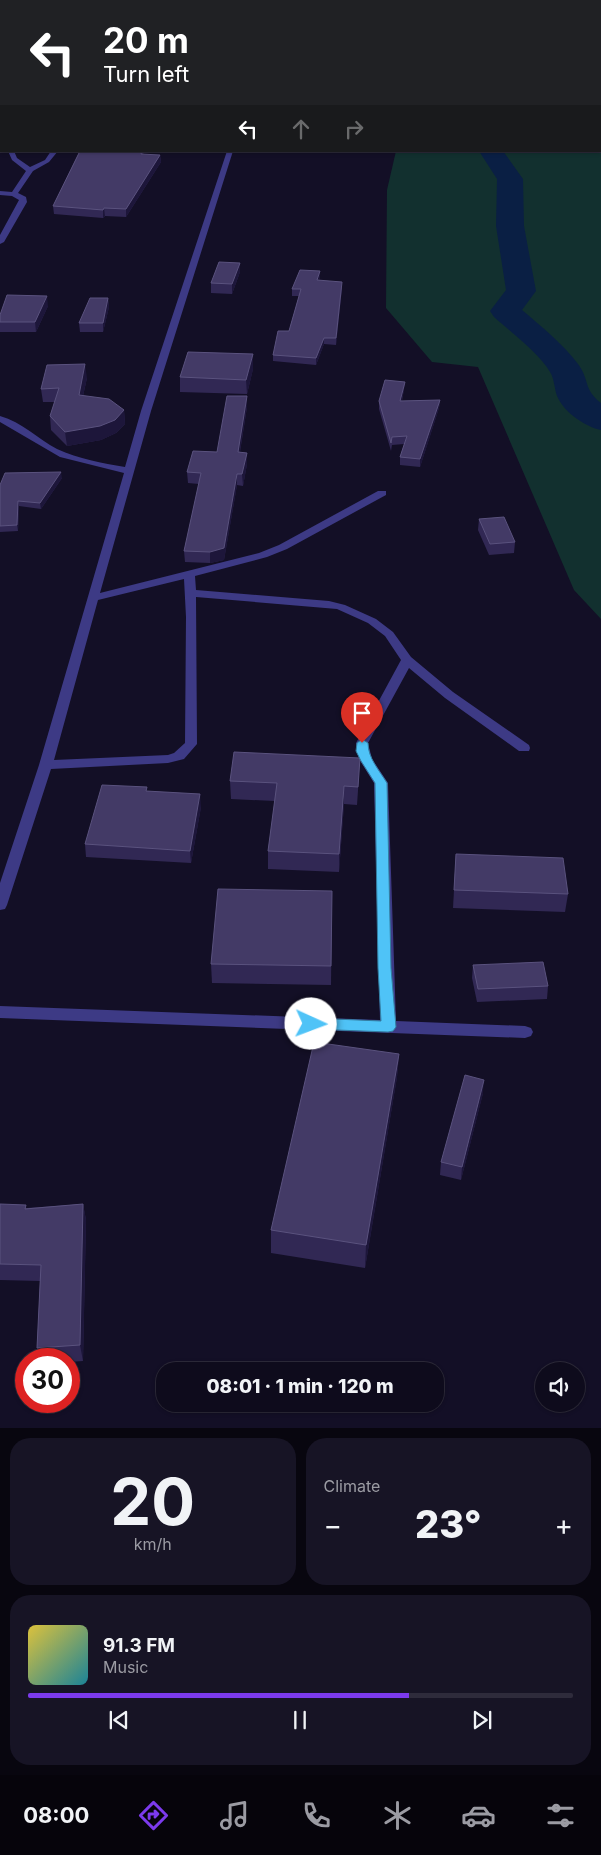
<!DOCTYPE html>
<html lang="en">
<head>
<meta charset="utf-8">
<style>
	:root { --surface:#0e0b1c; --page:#171425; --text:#f1f3f6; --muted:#9b9ba3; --line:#2e2b3b; --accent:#7c3aed }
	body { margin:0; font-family:Inter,sans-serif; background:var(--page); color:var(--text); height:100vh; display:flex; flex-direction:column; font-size:19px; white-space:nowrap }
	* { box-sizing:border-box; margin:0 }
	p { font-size:16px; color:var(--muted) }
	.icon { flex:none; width:28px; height:28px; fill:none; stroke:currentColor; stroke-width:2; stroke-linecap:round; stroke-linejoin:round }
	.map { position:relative; height:1428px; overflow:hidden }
	.drawer { display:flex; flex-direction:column; gap:10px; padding:10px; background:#08060f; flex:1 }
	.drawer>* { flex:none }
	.guide { position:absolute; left:0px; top:0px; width:601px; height:152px; box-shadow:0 1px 4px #0004,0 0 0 1px var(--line); background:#202124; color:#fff; overflow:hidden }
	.tools { position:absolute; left:535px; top:1362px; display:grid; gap:10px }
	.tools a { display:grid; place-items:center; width:50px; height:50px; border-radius:50%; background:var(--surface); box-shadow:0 1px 4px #0004,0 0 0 1px var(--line); font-size:25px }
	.speed { position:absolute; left:15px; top:1348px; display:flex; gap:10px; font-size:25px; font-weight:700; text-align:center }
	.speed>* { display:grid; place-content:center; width:65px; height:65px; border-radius:50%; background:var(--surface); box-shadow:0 1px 4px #0004,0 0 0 1px var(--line); line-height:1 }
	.speed .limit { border:8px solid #d22; background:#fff; color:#111 }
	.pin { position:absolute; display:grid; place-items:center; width:42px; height:42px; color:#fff; margin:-51px -21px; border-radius:50% 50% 50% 0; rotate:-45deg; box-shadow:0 0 5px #0007 }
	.pin .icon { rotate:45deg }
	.me { position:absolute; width:55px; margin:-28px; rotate:92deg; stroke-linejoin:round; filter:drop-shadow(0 0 4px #0008) }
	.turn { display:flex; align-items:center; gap:18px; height:105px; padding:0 20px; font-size:22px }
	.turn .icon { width:65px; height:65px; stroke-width:2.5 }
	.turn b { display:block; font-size:35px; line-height:42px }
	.lanes { display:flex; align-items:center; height:48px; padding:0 20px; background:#0003; justify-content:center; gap:25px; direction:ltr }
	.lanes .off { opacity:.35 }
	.big { font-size:38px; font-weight:800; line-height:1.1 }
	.drawer .tile { flex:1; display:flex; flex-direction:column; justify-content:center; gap:8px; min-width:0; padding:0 18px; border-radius:20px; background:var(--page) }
	.drawer .dial { align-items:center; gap:0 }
	.dial b { font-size:65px; line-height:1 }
	.song { display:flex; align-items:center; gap:15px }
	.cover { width:60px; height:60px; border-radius:8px; background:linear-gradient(135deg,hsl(50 70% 55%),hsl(190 70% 35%)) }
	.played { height:5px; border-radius:2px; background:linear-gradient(90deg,var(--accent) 70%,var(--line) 70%) }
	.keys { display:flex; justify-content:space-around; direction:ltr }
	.heat { display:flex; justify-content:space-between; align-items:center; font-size:28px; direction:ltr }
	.drawer .tiles { flex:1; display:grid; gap:10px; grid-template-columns:1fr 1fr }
	.tile:last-child { grid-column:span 2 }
	.trip { position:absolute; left:156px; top:1362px; width:288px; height:50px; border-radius:20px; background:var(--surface); box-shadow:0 1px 4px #0004,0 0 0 1px var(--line); font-weight:800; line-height:50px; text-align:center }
	.dock { display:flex; height:80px; justify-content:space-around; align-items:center; background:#06040b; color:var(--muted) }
	.dock .icon { width:35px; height:35px }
	.dock .active { color:var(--accent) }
	.dock b { font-size:22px; color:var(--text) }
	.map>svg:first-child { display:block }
	.green { fill:#12302f }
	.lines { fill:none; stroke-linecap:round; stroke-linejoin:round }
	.river { fill:#0a1f44; fill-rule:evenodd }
	.street { fill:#3d3a85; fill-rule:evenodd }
	.wall { fill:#312854 }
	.shaded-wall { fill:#1d163a }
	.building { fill:#433a66; stroke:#5a527e }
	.route { fill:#4fc3f7; stroke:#337fa1 }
</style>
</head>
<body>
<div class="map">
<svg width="601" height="1428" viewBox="0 0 601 1428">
	<rect width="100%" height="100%" fill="#130f26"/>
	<polygon class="green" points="600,122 601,125 601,619 574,590 478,367 432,362 386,308 387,190 396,151 600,151"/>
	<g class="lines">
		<g class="river">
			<rect x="600" y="10" width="1" height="12"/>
			<path d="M479 151H503L523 179 524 226 536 291 522 310C542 327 562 343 578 364 590 380 583 389 601 403V430C586 427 565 413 558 398 554 390 555 380 550 372 540 354 511 332 494 317L490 311 506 290 496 226 497 179Z"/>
		</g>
		<g class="street">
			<polygon points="0,0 31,0 32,1 0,3"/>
			<polygon points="230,0 236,0 236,1 231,1"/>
			<rect x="600" y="73" width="1" height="4"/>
			<rect x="0" y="131" width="1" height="4"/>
			<polygon points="8,151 14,151 17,158 30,167 45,160 51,151 58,151 49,162 33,171 18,193 26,197 27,202 4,242 0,244 0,235 19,200 12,196 0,195 0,191 12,192 26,171 12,160"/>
			<path d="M227 151H233L151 411 100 593 259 553 279 545 378 491H386V495L287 549 267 557 195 576 196 590 329 601 345 605 376 619 393 632 411 657 453 692 529 745 530 748 529 751H519L445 698 409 668 368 743 372 759 388 783 396 1021 525 1026 531 1028 533 1032 531 1036 525 1038 0 1018V1006L380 1020 374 783 359 759 356 743 401 660 385 636 368 623 337 609 196 597 197 744 184 759 168 763 51 769 7 905 5 909 0 910V883L39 765 124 473 60 457 0 422V416C22 422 38 439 57 449 79 459 102 463 125 467L141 411ZM184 579 186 617 185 743 174 753 168 755 54 760 98 600Z"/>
		</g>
	</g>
	<g class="wall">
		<rect x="0" y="31" width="1" height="85"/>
		<polygon points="64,151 144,151 143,155 160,155 161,162 126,217 105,216 103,218 54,214 53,206 79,153 64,152"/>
		<polygon points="240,263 240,272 232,294 211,293 211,283"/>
		<polygon points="320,277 319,280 342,288 336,345 324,344 316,365 273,361 273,355 289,331 299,296 292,296 292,289"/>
		<polygon points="108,298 109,307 103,332 80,332 79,323"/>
		<polygon points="48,306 36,332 0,332 0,315"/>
		<polygon points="253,369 247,394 180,392 180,377"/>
		<polygon points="87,378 83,396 124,410 125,424 116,433 101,440 67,446 51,430 50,416 55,402 43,402 41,389"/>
		<polygon points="405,382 404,389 402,401 440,400 439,408 420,467 400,465 400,457 404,444 392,445 391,451 379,409 379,401"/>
		<polygon points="247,407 240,452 247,453 247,464 243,486 237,485 224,560 210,563 185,562 184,551 199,484 188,483 187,472 217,452"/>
		<polygon points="62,478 41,509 19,506 18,531 0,532 0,485"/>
		<polygon points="479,519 515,542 514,553 489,555 478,530"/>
		<polygon points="359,776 357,805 344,804 339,872 268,869 268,851 275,801 231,799 230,781"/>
		<polygon points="148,791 201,807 191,863 86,857 85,844"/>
		<polygon points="456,854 568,894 565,912 453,908"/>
		<polygon points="332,891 331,985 212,983 211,964"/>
		<polygon points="473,965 548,986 547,999 477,1002 472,978"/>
		<polygon points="399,1054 397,1077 365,1268 271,1253 271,1230"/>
		<polygon points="483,1093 461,1180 440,1175 441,1162"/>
		<polygon points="0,1204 27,1208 83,1204 86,1220 83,1361 69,1362 69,1359 39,1359 37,1348 40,1281 0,1280"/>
	</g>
	<g class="shaded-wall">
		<polygon points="160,155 161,162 126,217 126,209"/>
		<polygon points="104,208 105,216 103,218 103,210"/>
		<polygon points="240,263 240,272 232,294 232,284"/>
		<polygon points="320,271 320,277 317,286 317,280"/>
		<polygon points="342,282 342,288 336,345 336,338"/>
		<polygon points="47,296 48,306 36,332 35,322"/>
		<polygon points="108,298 109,307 103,332 103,323"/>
		<polygon points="324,338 324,344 316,365 316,358"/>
		<polygon points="253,354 253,369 247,394 246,380"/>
		<polygon points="85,364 87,378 80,409 79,395"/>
		<polygon points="405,382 404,389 400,409 400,401"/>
		<polygon points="247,396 247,407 238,463 238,452"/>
		<polygon points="440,400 439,408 420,467 420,459"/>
		<polygon points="124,410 125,424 116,433 101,440 67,446 65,432"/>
		<polygon points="247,453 247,464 243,486 242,474"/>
		<polygon points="61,472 62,478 41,509 40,503"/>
		<polygon points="237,474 237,485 224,560 210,563 210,552"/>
		<polygon points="18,501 19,506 18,531 17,525"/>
		<polygon points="344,786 344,804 339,872 339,854"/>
		<polygon points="200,794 201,807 191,863 190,851"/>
		<polygon points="399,1054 397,1077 365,1268 366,1245"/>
		<polygon points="484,1080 483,1093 461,1180 462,1167"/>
		<polygon points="83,1204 86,1220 83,1361 80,1345"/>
	</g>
	<g class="building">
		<rect x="0" y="10" width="1" height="14"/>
		<rect x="0" y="31" width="1" height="39"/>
		<rect x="0" y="76" width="1" height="32"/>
		<polygon points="80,151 142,151 141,154 160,155 126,209 104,208 103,210 53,206"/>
		<polygon points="219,262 240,263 232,284 211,283"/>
		<polygon points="300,270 320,271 317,280 342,282 336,338 324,338 316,358 273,355 278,331 289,331 301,289 292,289"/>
		<polygon points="7,295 47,296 35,322 0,322 0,315"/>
		<polygon points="90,298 108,298 103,323 79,323"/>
		<polygon points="188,352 253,354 246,380 180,377"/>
		<polygon points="85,364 79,395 109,399 124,410 115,420 100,426 65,432 50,416 59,388 41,389 47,365"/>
		<polygon points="385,380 405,382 400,401 440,400 420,459 400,457 407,436 392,437 391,443 379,401"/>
		<polygon points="227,396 247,396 238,452 247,453 242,474 237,474 224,548 210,552 184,551 201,473 187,472 193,451 217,452"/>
		<polygon points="61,472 40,503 18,501 17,525 0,526 0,485 5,473"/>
		<polygon points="504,517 515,542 490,544 479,519"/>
		<polygon points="234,752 360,758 358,787 344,786 339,854 268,851 277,783 230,781"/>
		<polygon points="102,785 147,787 146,791 200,794 190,851 85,844"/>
		<polygon points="456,854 563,858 568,894 454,890"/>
		<polygon points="218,889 332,891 331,966 211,964"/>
		<polygon points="543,962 548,986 478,989 473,965"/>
		<polygon points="314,1042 399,1054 366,1245 271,1230"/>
		<polygon points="465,1075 484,1080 462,1167 441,1162"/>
		<polygon points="0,1204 26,1205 25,1209 83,1204 80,1345 37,1348 41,1265 0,1264"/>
	</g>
	<path class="route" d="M362 739 368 743C368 758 379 770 387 783L391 968 396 1027 393 1031 388 1032 311 1029 306 1028 304 1024 306 1020 311 1018 381 1021 378 968 375 783 361 761 356 751 357 743Z"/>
</svg>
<div class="tools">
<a><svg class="icon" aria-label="sound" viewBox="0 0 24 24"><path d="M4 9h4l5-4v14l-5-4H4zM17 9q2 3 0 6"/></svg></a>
</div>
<div class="speed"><div class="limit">30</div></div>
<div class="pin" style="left:362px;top:743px;background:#d93025"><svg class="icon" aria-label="arrive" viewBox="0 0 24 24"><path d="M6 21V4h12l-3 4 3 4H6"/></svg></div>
<svg class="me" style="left:311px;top:1024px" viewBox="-20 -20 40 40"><circle r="19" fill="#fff"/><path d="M0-13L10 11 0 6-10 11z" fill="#4fc3f7"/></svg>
<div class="trip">08:01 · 1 min · 120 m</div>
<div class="guide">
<div class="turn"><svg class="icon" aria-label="left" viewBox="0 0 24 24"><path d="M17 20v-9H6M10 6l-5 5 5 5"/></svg><div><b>20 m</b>Turn left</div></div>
<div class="lanes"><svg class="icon" aria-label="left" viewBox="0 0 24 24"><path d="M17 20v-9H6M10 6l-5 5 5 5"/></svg><svg class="icon off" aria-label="ahead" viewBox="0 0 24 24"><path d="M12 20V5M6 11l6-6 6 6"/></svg><svg class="icon off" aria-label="right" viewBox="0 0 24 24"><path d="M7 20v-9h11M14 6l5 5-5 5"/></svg></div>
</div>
</div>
<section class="drawer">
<div class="tiles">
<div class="tile dial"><b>20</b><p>km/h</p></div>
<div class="tile"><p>Climate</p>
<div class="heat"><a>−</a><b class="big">23°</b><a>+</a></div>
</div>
<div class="tile">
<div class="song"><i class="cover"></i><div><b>91.3 FM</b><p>Music</p></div></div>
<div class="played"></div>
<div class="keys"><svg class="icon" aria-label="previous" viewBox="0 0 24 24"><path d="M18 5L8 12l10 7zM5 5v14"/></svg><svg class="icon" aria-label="pause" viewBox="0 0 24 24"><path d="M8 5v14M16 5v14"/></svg><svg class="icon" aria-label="next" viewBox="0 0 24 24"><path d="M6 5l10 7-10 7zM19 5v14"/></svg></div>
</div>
</div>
</section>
<nav class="dock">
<b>08:00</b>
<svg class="icon active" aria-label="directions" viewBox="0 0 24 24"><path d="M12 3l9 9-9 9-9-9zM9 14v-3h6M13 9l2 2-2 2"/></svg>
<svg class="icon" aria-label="music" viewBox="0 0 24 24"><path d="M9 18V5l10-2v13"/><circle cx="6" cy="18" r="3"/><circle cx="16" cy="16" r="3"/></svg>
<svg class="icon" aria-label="phone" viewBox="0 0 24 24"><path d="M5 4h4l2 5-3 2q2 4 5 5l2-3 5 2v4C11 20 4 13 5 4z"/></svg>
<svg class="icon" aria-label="climate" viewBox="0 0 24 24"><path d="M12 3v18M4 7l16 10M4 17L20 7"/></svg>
<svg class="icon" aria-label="car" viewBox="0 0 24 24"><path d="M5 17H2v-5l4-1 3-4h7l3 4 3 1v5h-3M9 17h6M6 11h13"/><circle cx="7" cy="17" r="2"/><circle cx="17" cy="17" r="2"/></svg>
<svg class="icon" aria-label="filters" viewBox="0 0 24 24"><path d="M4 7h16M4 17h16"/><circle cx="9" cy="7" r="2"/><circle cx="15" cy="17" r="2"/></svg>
</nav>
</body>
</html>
